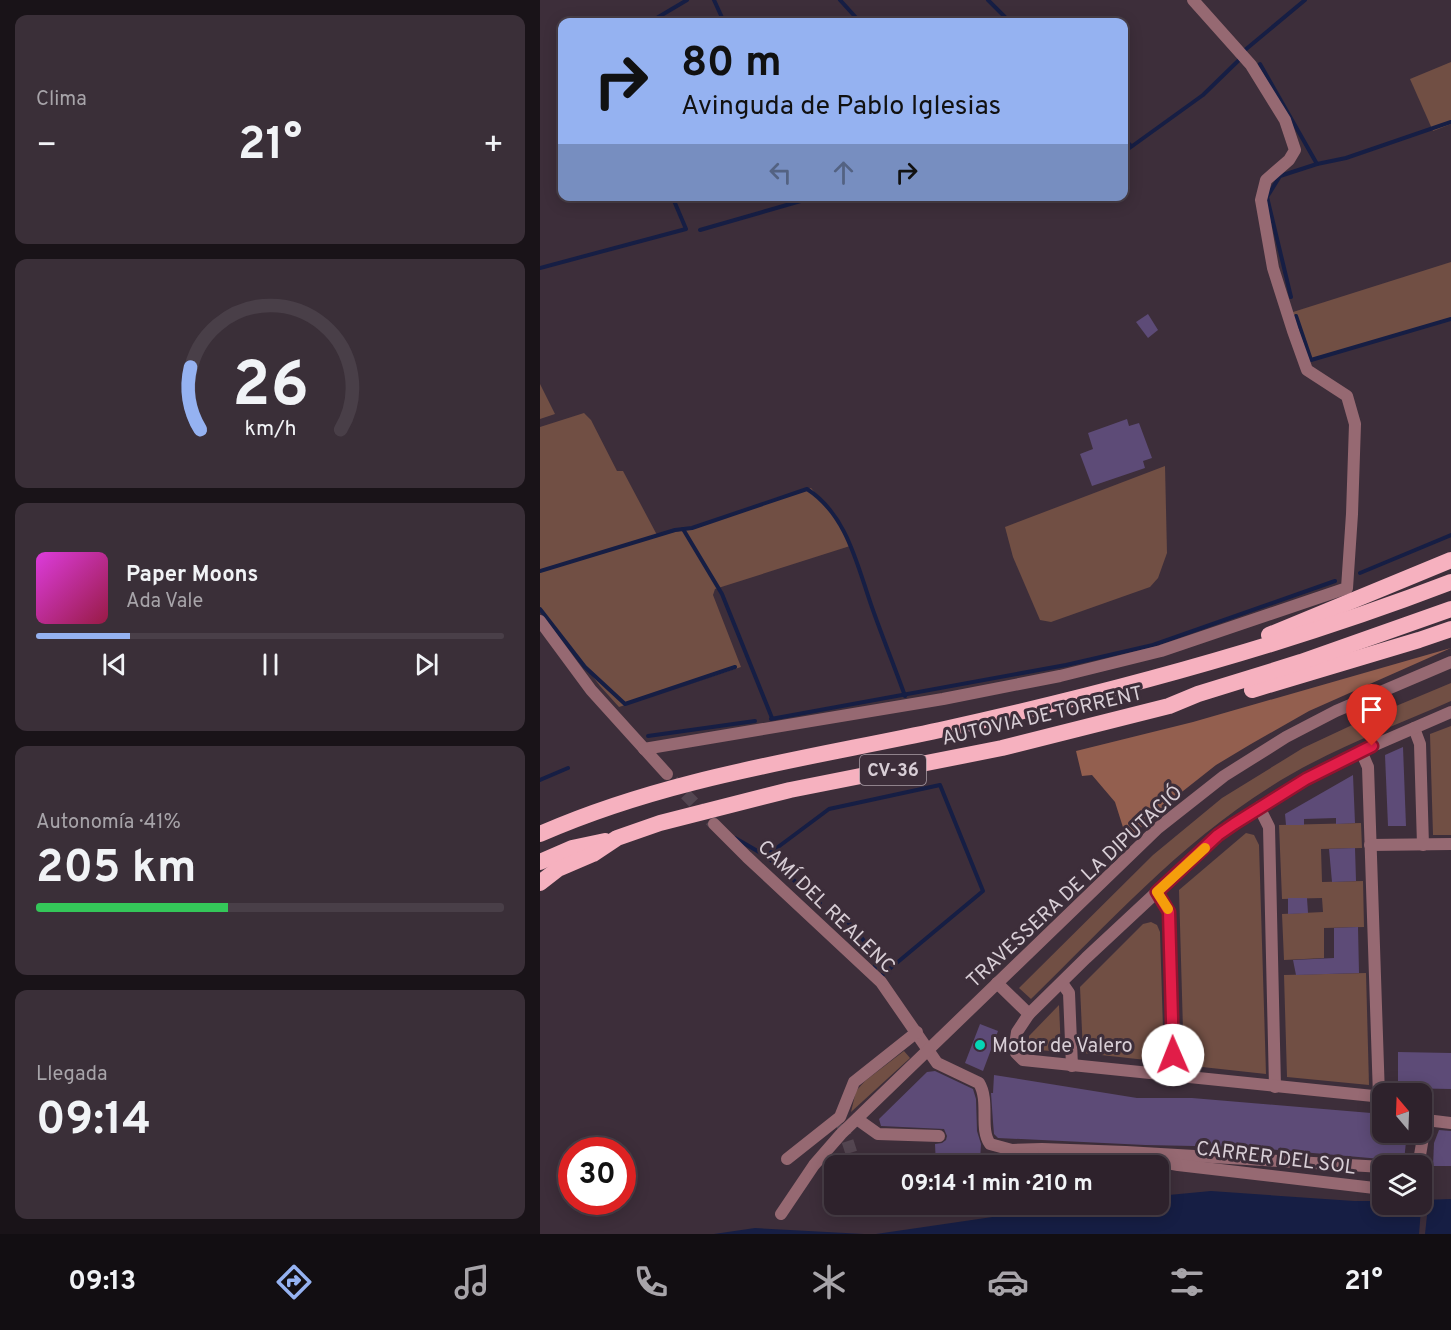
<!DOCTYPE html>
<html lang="es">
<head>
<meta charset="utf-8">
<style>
	:root { --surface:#2e222c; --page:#3a2f38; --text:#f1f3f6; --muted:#a7a4a9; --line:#493f48; --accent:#95b2f1 }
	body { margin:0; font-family:Overpass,sans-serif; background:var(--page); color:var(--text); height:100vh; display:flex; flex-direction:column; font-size:22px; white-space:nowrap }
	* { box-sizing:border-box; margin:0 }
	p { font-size:20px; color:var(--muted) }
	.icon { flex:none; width:33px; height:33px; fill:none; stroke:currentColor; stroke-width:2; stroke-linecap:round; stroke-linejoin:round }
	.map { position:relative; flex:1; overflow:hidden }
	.panel { display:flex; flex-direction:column; gap:15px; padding:15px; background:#191318; width:540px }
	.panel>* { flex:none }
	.top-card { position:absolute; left:18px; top:18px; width:570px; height:183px; border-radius:12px; box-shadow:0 3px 15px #0003,0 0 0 2px var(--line); background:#95b2f1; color:#111; overflow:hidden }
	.needle { width:39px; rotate:341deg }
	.fabs { position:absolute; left:832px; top:1083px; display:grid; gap:12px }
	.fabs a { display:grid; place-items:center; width:60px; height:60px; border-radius:12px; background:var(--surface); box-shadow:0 3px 15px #0003,0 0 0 2px var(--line); font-size:30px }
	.speed { position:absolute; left:18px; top:1137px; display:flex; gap:12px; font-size:30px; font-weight:700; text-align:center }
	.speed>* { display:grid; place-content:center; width:78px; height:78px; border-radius:50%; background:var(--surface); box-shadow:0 3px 15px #0003,0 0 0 2px var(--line); line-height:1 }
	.speed .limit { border:9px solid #d22; background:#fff; color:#111 }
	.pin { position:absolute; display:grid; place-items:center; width:51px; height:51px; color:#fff; margin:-62px -26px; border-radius:50% 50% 50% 0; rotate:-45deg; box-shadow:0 0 6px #0007 }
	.pin .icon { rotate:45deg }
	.me { position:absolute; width:66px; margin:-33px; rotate:359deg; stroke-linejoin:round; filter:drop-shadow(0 0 4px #0008) }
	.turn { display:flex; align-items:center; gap:21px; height:126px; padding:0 24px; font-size:27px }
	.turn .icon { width:78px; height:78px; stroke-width:2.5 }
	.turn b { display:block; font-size:42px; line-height:51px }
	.lanes { display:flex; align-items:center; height:57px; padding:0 24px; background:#0003; justify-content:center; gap:30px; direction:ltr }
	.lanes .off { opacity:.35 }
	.big { font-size:45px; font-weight:700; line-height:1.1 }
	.panel .tile { flex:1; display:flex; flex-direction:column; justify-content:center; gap:9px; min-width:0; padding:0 21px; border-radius:12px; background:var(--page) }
	.panel .dial { align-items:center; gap:0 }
	.dial svg { height:156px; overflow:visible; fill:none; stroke:var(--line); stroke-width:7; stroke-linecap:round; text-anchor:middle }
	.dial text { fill:var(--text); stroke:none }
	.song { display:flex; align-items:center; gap:18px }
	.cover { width:72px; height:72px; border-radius:9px; background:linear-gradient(135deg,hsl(300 70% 55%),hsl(340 70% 35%)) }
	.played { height:6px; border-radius:3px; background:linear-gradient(90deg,var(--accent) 20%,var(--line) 20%) }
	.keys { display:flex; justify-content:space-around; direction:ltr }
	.heat { display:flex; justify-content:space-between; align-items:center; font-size:33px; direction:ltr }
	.charge { height:9px; border-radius:4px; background:linear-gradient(90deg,#34c759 41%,var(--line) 0) }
	.trip { position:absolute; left:284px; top:1155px; width:345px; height:60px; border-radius:12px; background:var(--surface); box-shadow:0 3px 15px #0003,0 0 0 2px var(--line); font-weight:700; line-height:60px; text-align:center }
	.tabs { display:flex; height:96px; justify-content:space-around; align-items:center; background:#120e12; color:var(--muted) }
	.tabs .icon { width:42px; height:42px }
	.tabs .selected { color:var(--accent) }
	.tabs b { font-size:27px; color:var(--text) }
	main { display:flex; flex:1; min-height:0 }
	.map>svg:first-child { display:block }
	.green { fill:#714f44 }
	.forest { fill:#935f4f }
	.water { fill:#161e44 }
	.pier { fill:#3d2e3a }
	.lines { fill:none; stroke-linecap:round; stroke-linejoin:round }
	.stream { stroke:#161e44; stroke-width:4 }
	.building { fill:#5d4b77 }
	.minor-tunnel { stroke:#544651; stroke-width:12; stroke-dasharray:12 6; stroke-linecap:butt }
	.pedestrian { stroke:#966972; stroke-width:12 }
	.minor { stroke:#966972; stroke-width:12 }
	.tertiary { stroke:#966972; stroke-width:12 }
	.trunk { stroke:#f6b1bf; stroke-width:16 }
	.route-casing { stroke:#92132f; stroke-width:15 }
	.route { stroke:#e11d48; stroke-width:10 }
	.slow { stroke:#f59e0b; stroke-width:10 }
	.poi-dot { fill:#05d5b6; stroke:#3d2e3a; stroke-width:2 }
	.labels { text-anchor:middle; stroke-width:6; stroke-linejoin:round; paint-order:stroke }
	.shield { fill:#3d2e3a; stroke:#aa9ea7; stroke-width:1.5 }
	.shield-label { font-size:18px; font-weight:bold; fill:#d8ced6 }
	.street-label { font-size:20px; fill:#d8ced6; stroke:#3d2e3a }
	.poi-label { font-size:20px; fill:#d8ced6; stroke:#3d2e3a; text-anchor:start }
</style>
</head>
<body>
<main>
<section class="panel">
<div class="tile"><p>Clima</p>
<div class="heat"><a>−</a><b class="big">21°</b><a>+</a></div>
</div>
<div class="tile dial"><svg viewBox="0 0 100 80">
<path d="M14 69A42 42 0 1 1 86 69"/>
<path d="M14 69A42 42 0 0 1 9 37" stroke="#95b2f1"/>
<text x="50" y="56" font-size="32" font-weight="700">26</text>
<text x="50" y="72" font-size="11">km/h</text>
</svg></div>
<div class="tile">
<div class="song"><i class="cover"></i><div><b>Paper Moons</b><p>Ada Vale</p></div></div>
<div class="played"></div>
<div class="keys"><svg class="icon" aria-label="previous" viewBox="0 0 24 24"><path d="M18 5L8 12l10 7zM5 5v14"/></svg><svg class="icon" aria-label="pause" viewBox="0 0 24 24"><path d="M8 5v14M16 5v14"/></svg><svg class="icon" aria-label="next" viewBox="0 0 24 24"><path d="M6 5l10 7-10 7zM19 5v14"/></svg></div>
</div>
<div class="tile"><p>Autonomía · 41%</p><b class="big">205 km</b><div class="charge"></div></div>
<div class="tile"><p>Llegada</p><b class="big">09:14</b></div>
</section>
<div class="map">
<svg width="911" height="1234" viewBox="0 0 911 1234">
	<rect width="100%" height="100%" fill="#3d2e3a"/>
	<g class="green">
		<polygon points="911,62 911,124 893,131 870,79"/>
		<polygon points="911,262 911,319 768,360 753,312"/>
		<polygon points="0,384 15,414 0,419"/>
		<polygon points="44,413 51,420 77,471 83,471 117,535 140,531 271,488 295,516 310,546 175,589 173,595 201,667 79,707 60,686 0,607 0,427"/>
		<polygon points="625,466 627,553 618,578 610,587 511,622 500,620 473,557 465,527"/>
		<path d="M911 683V701C850 728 786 751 730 787 639 844 567 925 491 999L479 988 613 855 682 798 763 748 825 719Z"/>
		<polygon points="911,726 911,835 893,835 890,734"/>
		<polygon points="821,823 822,848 781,849 782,882 823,881 824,927 784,928 784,958 744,960 742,914 783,912 782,898 742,899 739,825"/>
		<polygon points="706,833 714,835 719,845 726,1074 644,1065 639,890"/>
		<polygon points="611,922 617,925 620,932 624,1062 543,1053 540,987 603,924"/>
		<polygon points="826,973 829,1085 747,1077 744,975"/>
		<polygon points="519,1005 521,1052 489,1049 489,1036"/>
		<polygon points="364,1051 370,1058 311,1112 316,1091 325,1081"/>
	</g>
	<polygon class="forest" points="911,648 769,711 711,744 676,765 638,795 587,840 575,802 552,775 542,776 536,751 653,722"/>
	<g class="water">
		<polygon points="671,1191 814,1201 843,1201 843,1204 882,1204 882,1200 911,1199 911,1234 336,1234 535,1205 618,1204 618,1196"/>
		<polygon points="215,1228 324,1234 174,1234"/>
	</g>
	<polygon class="pier" points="882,1197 889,1197 885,1234 879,1234"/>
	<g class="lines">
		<g class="stream">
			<polyline points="174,0 184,22"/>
			<polyline points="300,0 320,22"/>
			<polyline points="448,0 470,22"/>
			<polyline points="110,22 147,0"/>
			<polyline points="705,50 765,0"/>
			<polyline points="720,64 777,164 806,158 911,122"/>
			<polyline points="584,139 591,146"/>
			<polyline points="584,152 663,95 699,60"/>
			<polyline points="503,196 507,200 516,196"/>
			<polyline points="160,230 278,196"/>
			<polyline points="0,268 146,229 132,196"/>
			<polyline points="751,297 727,197 740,176 777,164"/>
			<polyline points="756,316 771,360 911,319"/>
			<polyline points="143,529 182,594 232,718"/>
			<path d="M0 571 135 530 152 528 267 489C309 516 318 570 334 613 344 641 355 668 365 696"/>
			<polyline points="820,573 911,535"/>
			<polyline points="0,609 45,667 85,704 195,667"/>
			<polyline points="231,719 526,665 613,645 795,581"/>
			<polyline points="108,736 215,721"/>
			<polyline points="0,780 28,768"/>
			<polyline points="195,838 226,856 280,903"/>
			<polyline points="226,856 289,809 400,785 443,891 341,976"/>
			<polyline points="295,910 314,928 338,959 334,968 335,969"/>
		</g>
	</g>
	<g class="building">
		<polygon points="608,314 618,330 608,338 596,322"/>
		<polygon points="587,419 589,426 599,423 612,458 603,461 605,468 552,486 540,454 553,449 548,433"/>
		<polygon points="863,747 866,826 848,826 845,755"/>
		<polygon points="813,775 815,823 796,824 796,818 764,819 764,825 746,825 745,814"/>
		<polygon points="815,848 816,881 792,882 789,849"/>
		<polygon points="748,898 767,898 768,913 748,914"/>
		<polygon points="818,927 819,973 756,975 753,960 794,958 794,928"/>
		<polygon points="440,1024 458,1031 443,1071 425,1063"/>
		<polygon points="858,1052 911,1053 911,1089 858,1088"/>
		<polygon points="395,1071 433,1089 436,1099 437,1131 441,1144 440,1161 396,1166 395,1144 402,1143 406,1140 407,1136 404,1129 341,1126 339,1119 387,1072"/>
		<polygon points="454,1075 597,1098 652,1098 843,1114 843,1132 867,1132 864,1161 703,1147 605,1145 458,1138 454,1134 453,1122 451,1093 453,1093"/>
		<polygon points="899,1130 911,1131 911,1166 893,1166 894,1143"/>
	</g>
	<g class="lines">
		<g class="minor-tunnel">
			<polyline points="133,781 174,824"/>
			<polyline points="302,1124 314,1161"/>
		</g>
		<polyline class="pedestrian" points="317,1119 338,1134 399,1136"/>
		<g class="minor">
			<polyline points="0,621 51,690 127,774"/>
			<polyline points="874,728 880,744 883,845"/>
			<polyline points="104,749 403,699 520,676 621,651 807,588 812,514 815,424 807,396 767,370 753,331 733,268 721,200 726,180 749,160 755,150 745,120 711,65 653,0"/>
			<polyline points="821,751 828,767 839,1096"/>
			<polyline points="719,807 729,827 735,1087"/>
			<path d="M174 824 207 857 341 982 397 1063 439 1083C450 1101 439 1129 450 1144L472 1150 502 1149 586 1152 843 1167"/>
			<polyline points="830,845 911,844"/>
			<polyline points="617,892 629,912 633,1076"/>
			<polyline points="457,983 489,1014"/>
			<polyline points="522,983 529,993 532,1066"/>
			<polyline points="843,1097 483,1060 476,1053 475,1045 477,1032 489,1014 546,958 678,835 766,779 821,751 911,712"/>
			<polyline points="886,1120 911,1123"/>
			<polyline points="247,1159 300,1117 314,1082 377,1032"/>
			<polyline points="606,1159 638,1165 843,1189"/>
			<polyline points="314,1161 324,1166"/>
			<polyline points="449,1166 493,1153"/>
			<polyline points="876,1166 879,1161 886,1120"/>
		</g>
		<polyline class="tertiary" points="241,1214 274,1165 301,1134 618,828 684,776 746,737 796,711 911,662"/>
		<g class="trunk">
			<polyline points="729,635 911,560"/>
			<polyline points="712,690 879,640 911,629"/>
			<path d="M0 834C127 778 265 759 400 730 573 692 745 646 911 582"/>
			<polyline points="0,862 32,848 65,841"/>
			<polyline points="0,883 18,869 53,854 77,838 120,823 250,790 462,748 629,706 658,694 761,662 911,609"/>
		</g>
	</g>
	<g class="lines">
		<defs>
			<polyline id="route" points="633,1055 629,912 617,892 678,835 694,824 766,779 832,746"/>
		</defs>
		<use href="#route" class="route-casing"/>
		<use href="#route" class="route"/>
		<polyline class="slow" points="628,909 617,892 665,848"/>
	</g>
	<circle class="poi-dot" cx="440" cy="1045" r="6"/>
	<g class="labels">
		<rect class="shield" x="320" y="755" width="66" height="30" rx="4.5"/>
		<g class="shield-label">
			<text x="353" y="776">CV-36</text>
		</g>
		<g class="street-label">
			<text transform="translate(502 715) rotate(-13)" y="7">AUTOVIA DE TORRENT</text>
			<text transform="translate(534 886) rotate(-43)" y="7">TRAVESSERA DE LA DIPUTACIÓ</text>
			<text transform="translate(287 906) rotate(44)" y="7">CAMÍ DEL REALENC</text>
			<text transform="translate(736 1157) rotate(7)" y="7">CARRER DEL SOL</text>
		</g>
		<g class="poi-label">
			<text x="452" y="1052">Motor de Valero</text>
		</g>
	</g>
</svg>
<div class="fabs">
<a><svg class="needle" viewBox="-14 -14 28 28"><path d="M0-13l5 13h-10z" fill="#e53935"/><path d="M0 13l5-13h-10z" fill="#a7a4a9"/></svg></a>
<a><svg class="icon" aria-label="layers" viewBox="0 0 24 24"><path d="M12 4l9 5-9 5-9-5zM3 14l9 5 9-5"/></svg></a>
</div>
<div class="speed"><div class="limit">30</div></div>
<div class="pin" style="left:832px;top:746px;background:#d93025"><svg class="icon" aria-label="arrive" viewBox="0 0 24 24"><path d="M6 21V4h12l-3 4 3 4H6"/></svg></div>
<svg class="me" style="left:633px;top:1055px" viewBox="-20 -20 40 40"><circle r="19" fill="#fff"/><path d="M0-13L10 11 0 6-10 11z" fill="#e11d48"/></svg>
<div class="trip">09:14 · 1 min · 210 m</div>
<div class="top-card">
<div class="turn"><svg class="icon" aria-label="right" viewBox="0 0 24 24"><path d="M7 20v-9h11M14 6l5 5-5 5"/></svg><div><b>80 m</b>Avinguda de Pablo Iglesias</div></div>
<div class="lanes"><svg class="icon off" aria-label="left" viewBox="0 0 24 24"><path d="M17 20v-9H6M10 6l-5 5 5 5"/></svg><svg class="icon off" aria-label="ahead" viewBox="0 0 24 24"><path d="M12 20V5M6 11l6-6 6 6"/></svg><svg class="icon" aria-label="right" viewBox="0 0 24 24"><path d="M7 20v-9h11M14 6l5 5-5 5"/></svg></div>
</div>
</div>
</main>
<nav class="tabs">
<b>09:13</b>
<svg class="icon selected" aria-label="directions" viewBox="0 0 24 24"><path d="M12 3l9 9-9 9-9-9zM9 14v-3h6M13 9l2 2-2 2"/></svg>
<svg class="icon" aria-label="music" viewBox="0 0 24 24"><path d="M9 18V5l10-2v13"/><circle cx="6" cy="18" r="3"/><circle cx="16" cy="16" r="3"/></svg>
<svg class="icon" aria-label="phone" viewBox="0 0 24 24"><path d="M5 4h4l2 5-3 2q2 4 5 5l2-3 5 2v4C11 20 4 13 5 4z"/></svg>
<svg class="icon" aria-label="climate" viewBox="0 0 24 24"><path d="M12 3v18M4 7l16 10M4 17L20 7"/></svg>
<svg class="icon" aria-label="car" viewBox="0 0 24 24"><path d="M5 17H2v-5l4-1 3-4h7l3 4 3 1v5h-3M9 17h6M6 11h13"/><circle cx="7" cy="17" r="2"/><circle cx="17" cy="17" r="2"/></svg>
<svg class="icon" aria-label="filters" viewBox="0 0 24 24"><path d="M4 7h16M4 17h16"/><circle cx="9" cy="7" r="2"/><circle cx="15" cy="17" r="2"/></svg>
<b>21°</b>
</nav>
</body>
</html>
